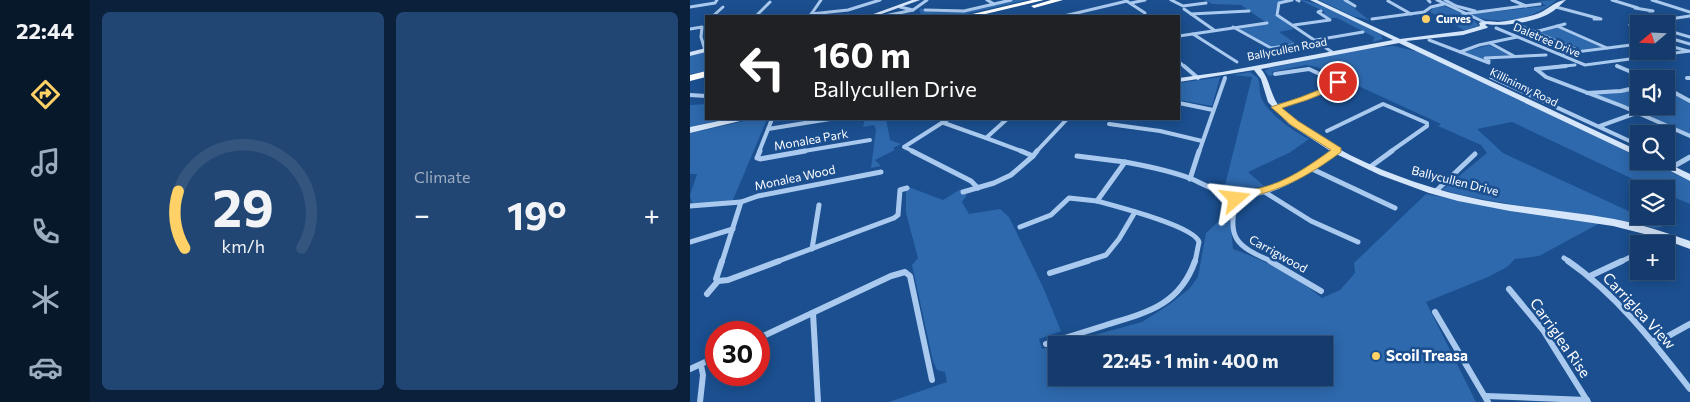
<!DOCTYPE html>
<html lang="en">
<head>
<meta charset="utf-8">
<style>
	:root { --surface:#143b6b; --page:#214673; --text:#f1f3f6; --muted:#9dadc1; --line:#33557e; --accent:#ffd166 }
	body { margin:0; font-family:Commissioner,sans-serif; background:var(--page); color:var(--text); height:100vh; display:flex; flex-direction:column; font-size:19px; white-space:nowrap }
	* { box-sizing:border-box; margin:0 }
	p { font-size:16px; color:var(--muted) }
	.icon { flex:none; width:28px; height:28px; fill:none; stroke:currentColor; stroke-width:2; stroke-linecap:round; stroke-linejoin:round }
	.map { position:relative; flex:1; overflow:hidden }
	.sheet { display:flex; flex-direction:column; gap:12px; padding:12px; background:#0b203b; width:600px }
	.sheet>* { flex:none }
	.top-card { position:absolute; left:15px; top:15px; width:475px; height:105px; border-radius:0px; box-shadow:0 2px 12px #0003,0 0 0 1px var(--line); background:#202124; color:#fff; overflow:hidden }
	.needle { width:32px; rotate:251deg }
	.buttons { position:absolute; left:940px; top:15px; display:grid; gap:10px }
	.buttons a { display:grid; place-items:center; width:45px; height:45px; border-radius:0px; background:var(--surface); box-shadow:0 2px 12px #0003,0 0 0 1px var(--line); font-size:25px }
	.speed { position:absolute; left:15px; top:321px; display:flex; gap:10px; font-size:25px; font-weight:700; text-align:center }
	.speed>* { display:grid; place-content:center; width:65px; height:65px; border-radius:50%; background:var(--surface); box-shadow:0 2px 12px #0003,0 0 0 1px var(--line); line-height:1 }
	.speed .limit { border:8px solid #d22; background:#fff; color:#111 }
	.pin { position:absolute; display:grid; place-items:center; width:42px; height:42px; color:#fff; margin:-21px; border:2px solid #fff; border-radius:50%; box-shadow:0 1px 5px #0007 }
	.me { position:absolute; width:55px; margin:-28px; rotate:73deg; stroke-linejoin:round; filter:drop-shadow(0 0 4px #0008) }
	.turn { display:flex; align-items:center; gap:18px; height:105px; padding:0 25px; font-size:22px }
	.turn .icon { width:65px; height:65px; stroke-width:2.5 }
	.turn b { display:block; font-size:35px; line-height:42px }
	.big { font-size:38px; font-weight:700; line-height:1.1 }
	.sheet .tile { flex:1; display:flex; flex-direction:column; justify-content:center; gap:8px; min-width:0; padding:0 18px; border-radius:8px; background:var(--page) }
	.sheet .dial { align-items:center; gap:0 }
	.dial svg { height:130px; overflow:visible; fill:none; stroke:var(--line); stroke-width:7; stroke-linecap:round; text-anchor:middle }
	.dial text { fill:var(--text); stroke:none }
	.heat { display:flex; justify-content:space-between; align-items:center; font-size:28px; direction:ltr }
	.sheet .tiles { flex:1; display:grid; gap:12px; grid-template-columns:repeat(2,1fr) }
	.trip { position:absolute; left:358px; top:336px; width:285px; height:50px; border-radius:0px; background:var(--surface); box-shadow:0 2px 12px #0003,0 0 0 1px var(--line); font-weight:700; line-height:50px; text-align:center }
	main { display:flex; flex:1; min-height:0 }
	.tab-bar { display:flex; flex-direction:column; width:90px; justify-content:space-around; align-items:center; background:#08182b; color:var(--muted) }
	.tab-bar .icon { width:35px; height:35px }
	.tab-bar .current { color:var(--accent) }
	.tab-bar b { font-size:22px; color:var(--text) }
	.map>svg:first-child { display:block }
	.green { fill:#2e69ad }
	.lines { fill:none; stroke-linecap:round; stroke-linejoin:round }
	.street-far3 { stroke:#a9c9ee; stroke-width:3 }
	.street-far2 { stroke:#a9c9ee; stroke-width:4 }
	.street-far1 { stroke:#a9c9ee; stroke-width:5 }
	.street { stroke:#a9c9ee; stroke-width:6 }
	.secondary { fill:#d6e6fa; fill-rule:evenodd }
	.highway { fill:#fff; fill-rule:evenodd }
	.route { fill:#ffd166; stroke:#a68842 }
	.poi-dot { fill:#ffd166; stroke:#1b4f8f; stroke-width:2 }
	.labels { text-anchor:middle; stroke-width:5; stroke-linejoin:round; paint-order:stroke }
	.far-poi-label { font-size:11px; font-weight:bold; fill:#fff; stroke:#1b4f8f; text-anchor:start }
	.far-street-label { font-size:11px; fill:#fff; stroke:#1b4f8f }
	.street-label { font-size:12px; fill:#fff; stroke:#1b4f8f }
	.near-street-label { font-size:15px; fill:#fff; stroke:#1b4f8f }
	.near-poi-label { font-size:15px; font-weight:bold; fill:#fff; stroke:#1b4f8f; text-anchor:start }
</style>
</head>
<body>
<main>
<nav class="tab-bar">
<b>22:44</b>
<svg class="icon current" aria-label="directions" viewBox="0 0 24 24"><path d="M12 3l9 9-9 9-9-9zM9 14v-3h6M13 9l2 2-2 2"/></svg>
<svg class="icon" aria-label="music" viewBox="0 0 24 24"><path d="M9 18V5l10-2v13"/><circle cx="6" cy="18" r="3"/><circle cx="16" cy="16" r="3"/></svg>
<svg class="icon" aria-label="phone" viewBox="0 0 24 24"><path d="M5 4h4l2 5-3 2q2 4 5 5l2-3 5 2v4C11 20 4 13 5 4z"/></svg>
<svg class="icon" aria-label="climate" viewBox="0 0 24 24"><path d="M12 3v18M4 7l16 10M4 17L20 7"/></svg>
<svg class="icon" aria-label="car" viewBox="0 0 24 24"><path d="M5 17H2v-5l4-1 3-4h7l3 4 3 1v5h-3M9 17h6M6 11h13"/><circle cx="7" cy="17" r="2"/><circle cx="17" cy="17" r="2"/></svg>
</nav>
<section class="sheet">
<div class="tiles">
<div class="tile dial"><svg viewBox="0 0 100 80">
<path d="M14 69A42 42 0 1 1 86 69"/>
<path d="M14 69A42 42 0 0 1 10 34" stroke="#ffd166"/>
<text x="50" y="56" font-size="32" font-weight="700">29</text>
<text x="50" y="72" font-size="11">km/h</text>
</svg></div>
<div class="tile"><p>Climate</p>
<div class="heat"><a>−</a><b class="big">19°</b><a>+</a></div>
</div>
</div>
</section>
<div class="map">
<svg width="1000" height="402" viewBox="0 0 1000 402">
	<rect width="100%" height="100%" fill="#1b4f8f"/>
	<g class="green">
		<path d="M323 0H337L267 16H227L231 13 229 10 231 8C241 19 305 6 323 0Z"/>
		<polygon points="515,0 595,0 588,3 585,14 604,29 589,32 605,43 581,47 549,29 578,24 551,5 522,4"/>
		<path d="M610 0C626 0 675 26 691 35L693 39 683 42 684 37 647 18H640L633 14 635 12Z"/>
		<polygon points="629,0 654,0 679,20 663,16"/>
		<path d="M867 0C844 19 810 27 781 15V14L856 6 850 1Z"/>
		<path d="M754 6C766 11 784 17 789 26L774 30 740 12 743 8Z"/>
		<polygon points="866,28 869,28 912,47 889,50 886,49 890,48 849,33"/>
		<polygon points="799,45 820,55 792,57 796,61 774,52"/>
		<path d="M704 46 729 52 949 157V161H958L1000 181V204L976 194V189H964L822 122 787 129 813 153 973 227 964 228C894 211 822 209 752 190L797 153 791 145 748 126 751 124 627 67 616 65 582 72 583 75 579 76 575 71 579 68 641 55 689 47Z"/>
		<polygon points="16,52 16,71 0,74 0,56"/>
		<path d="M560 72 568 78C570 84 569 91 571 97 576 112 605 133 619 139L599 153 558 172 574 186 554 190 534 189 562 77 542 75Z"/>
		<polygon points="530,77 522,106 489,100 489,83"/>
		<polygon points="949,89 949,106 976,106 976,90 1000,103 1000,135 903,93 931,92"/>
		<polygon points="16,104 16,119 35,119 0,127 0,105"/>
		<polygon points="64,119 77,119 43,200 21,204 2,203 0,195 7,174 0,174 0,133"/>
		<polygon points="175,119 196,119 200,140 211,144 203,148 205,150 185,160 191,166 181,168 186,130 184,125 173,127"/>
		<path d="M216 186 253 200 271 189 277 195 272 202 279 214 310 209 319 217 353 287 371 331 349 339 352 349 366 345V378H634V345H368L452 322 480 304 499 289 508 277 516 233 528 222 535 198 543 200 541 227 543 249C578 262 603 274 632 298L650 290 665 273 664 263 736 194 825 211 912 222 849 256 825 259 817 267 798 277 736 302 786 402H199L257 382 255 372 247 370 243 361 222 265 228 258 216 213Z"/>
	</g>
	<g class="lines">
		<g class="street-far3">
			<polyline points="297,0 304,4"/>
			<polyline points="435,0 455,13"/>
			<polyline points="481,0 493,6 516,3"/>
			<polyline points="602,0 589,3 587,15 642,52"/>
			<polyline points="607,0 609,1"/>
			<polyline points="655,0 665,6"/>
			<polyline points="738,0 740,2"/>
			<polyline points="747,0 794,22"/>
			<polyline points="755,0 766,6 785,11"/>
			<polyline points="822,0 836,6"/>
			<polyline points="922,0 948,8"/>
			<polyline points="962,0 1000,12"/>
			<polyline points="698,1 721,14"/>
			<polyline points="441,3 455,0"/>
			<polyline points="0,7 25,3 27,0"/>
			<polyline points="210,7 223,10"/>
			<polyline points="866,7 911,19 904,19"/>
			<polyline points="945,8 963,11 959,11"/>
			<polyline points="494,9 524,30"/>
			<polyline points="235,10 274,11 321,0"/>
			<polyline points="121,14 158,10 190,0"/>
			<polyline points="501,14 559,11"/>
			<polyline points="773,14 850,4"/>
			<polyline points="23,16 33,7"/>
			<polyline points="66,16 80,2"/>
			<polyline points="120,16 131,0"/>
			<polyline points="195,16 223,10 237,0"/>
			<polyline points="374,16 437,1"/>
			<polyline points="682,19 734,12 741,7 754,4"/>
			<polyline points="604,25 640,20 628,12 631,11"/>
			<polyline points="940,25 1000,16"/>
			<polyline points="867,26 917,48"/>
			<polyline points="543,27 581,48 603,45"/>
			<polyline points="833,27 885,49"/>
			<polyline points="806,28 895,65 1000,51"/>
			<polyline points="0,29 12,27 11,37 15,50"/>
			<polyline points="976,30 1000,37"/>
			<polyline points="845,32 875,24"/>
			<polyline points="947,33 949,32"/>
			<polyline points="503,34 547,62"/>
			<polyline points="489,36 577,23"/>
			<polyline points="976,37 1000,44"/>
			<polyline points="626,40 673,32"/>
			<polyline points="739,40 799,63"/>
			<polyline points="800,43 824,56"/>
			<polyline points="976,45 998,51"/>
			<polyline points="770,52 789,45 827,37"/>
			<polyline points="870,54 949,44"/>
			<polyline points="799,61 795,58 856,55"/>
			<polyline points="489,62 495,67"/>
			<polyline points="927,66 930,67"/>
			<polyline points="864,67 885,65"/>
		</g>
		<g class="street-far2">
			<polyline points="494,66 508,78"/>
			<polyline points="927,66 958,79"/>
			<polyline points="846,69 856,77 932,106 1000,136"/>
			<polyline points="846,69 876,66"/>
			<polyline points="585,74 619,69 649,83 614,99 585,107"/>
			<polyline points="801,77 944,143"/>
			<polyline points="997,78 1000,78"/>
			<polyline points="976,88 1000,101"/>
			<polyline points="897,93 931,91 949,87"/>
			<polyline points="0,95 16,96"/>
			<polyline points="489,103 523,110"/>
			<polyline points="317,119 296,138 334,152"/>
			<polyline points="254,123 296,138"/>
			<polyline points="419,124 470,131 512,141"/>
			<polyline points="910,126 946,113"/>
			<polyline points="78,129 140,119"/>
			<polyline points="637,131 693,104 737,123 737,126 700,152"/>
			<polyline points="69,152 82,119"/>
			<polyline points="108,152 180,140"/>
			<polyline points="225,152 214,147 258,119"/>
			<polyline points="346,152 377,119"/>
			<polyline points="509,152 535,78"/>
			<polyline points="644,152 647,150"/>
		</g>
		<g class="street-far1">
			<polyline points="70,151 67,158 70,159 115,151"/>
			<polyline points="222,151 281,181 288,188"/>
			<polyline points="331,151 343,156 347,151"/>
			<polyline points="387,156 435,162"/>
			<polyline points="986,165 1000,157"/>
			<polyline points="680,167 702,151"/>
			<polyline points="622,169 705,208"/>
			<polyline points="500,179 509,151"/>
			<polyline points="573,191 621,221 668,242"/>
			<polyline points="746,191 785,154"/>
			<polyline points="273,192 304,183 321,175 343,156"/>
			<path d="M547 195C537 239 544 245 583 262"/>
			<polyline points="0,206 51,202"/>
			<polyline points="330,227 361,215 379,198 407,201"/>
			<polyline points="0,242 43,229"/>
			<polyline points="122,249 129,205"/>
			<polyline points="874,258 880,262"/>
			<polyline points="32,262 51,202 68,196 191,172"/>
			<polyline points="86,262 204,218 208,215 210,190 217,188"/>
			<polyline points="394,262 416,255 429,239 445,212"/>
			<path d="M505 262 509 242C504 226 425 206 407 201L435 162C457 166 481 171 502 179 515 185 527 192 541 194 579 200 617 172 645 151"/>
			<polyline points="930,262 949,253"/>
		</g>
		<g class="street">
			<polyline points="32,261 26,279 28,281 38,280 89,261"/>
			<polyline points="580,261 631,291"/>
			<path d="M878 261C926 294 964 343 1000 389"/>
			<polyline points="360,273 398,261"/>
			<polyline points="900,276 932,261"/>
			<polyline points="819,289 853,330 898,402"/>
			<polyline points="17,294 28,281"/>
			<polyline points="745,312 798,402"/>
			<polyline points="123,313 128,402"/>
			<polyline points="69,338 201,276 215,272 220,276 242,380"/>
			<polyline points="962,341 971,340 1000,324"/>
			<path d="M356 344C377 337 398 331 419 324 459 312 490 304 505 261"/>
			<polyline points="0,369 26,357"/>
			<polyline points="796,396 897,400"/>
			<polyline points="10,402 13,375 11,365"/>
		</g>
		<g class="secondary">
			<polygon points="222,0 230,0 186,16 178,16"/>
			<path d="M620 0H627L710 39 773 31 790 26 789 23C796 20 801 22 808 22 820 21 833 18 844 15 856 12 865 0 876 0 871 4 866 10 860 13 846 22 813 27 797 24L795 25 798 27 797 28 773 35 716 41 949 151V157L709 43 571 69C581 81 580 97 591 108 611 128 636 142 660 155 702 176 747 191 792 200 836 208 880 211 924 219 950 224 975 232 1000 241V249L970 238 923 226 820 211 768 201 739 193 690 175 642 152 599 124 578 102 571 79 564 70 489 82V78L532 72 703 40Z"/>
			<polygon points="16,48 16,52 0,56 0,52"/>
			<polygon points="38,119 51,119 50,121 0,133 0,127"/>
			<polygon points="961,161 973,161 1000,174 1000,181"/>
		</g>
		<g class="highway">
			<polygon points="342,0 354,0 287,16 274,16"/>
			<polygon points="361,0 373,0 344,8 341,6"/>
			<polygon points="16,71 16,77 0,81 0,75"/>
		</g>
	</g>
	<path class="route" d="M648 80 652 82 650 87 617 100 592 108 608 121 651 148V152C620 175 590 192 552 198L550 202H542L540 199 543 193C552 190 561 191 570 188 596 182 619 166 641 150L601 125 581 107 611 97 644 84Z"/>
	<g class="poi-dot">
		<circle cx="736" cy="19" r="5"/>
		<circle cx="686" cy="356" r="5"/>
	</g>
	<g class="labels">
		<g class="far-poi-label">
			<text x="746" y="23">Curves</text>
		</g>
		<g class="far-street-label">
			<text transform="translate(857 40) rotate(23)" y="4">Daletree Drive</text>
			<text transform="translate(597 49) rotate(-11)" y="4">Ballycullen Road</text>
			<text transform="translate(834 87) rotate(26)" y="4">Killininny Road</text>
		</g>
		<g class="street-label">
			<text transform="translate(121 140) rotate(-10)" y="4">Monalea Park</text>
			<text transform="translate(105 178) rotate(-12)" y="4">Monalea Wood</text>
			<text transform="translate(765 181) rotate(14)" y="4">Ballycullen Drive</text>
			<text transform="translate(588 254) rotate(29)" y="4">Carrigwood</text>
		</g>
		<g class="near-street-label">
			<text transform="translate(949 311) rotate(47)" y="5">Carriglea View</text>
			<text transform="translate(870 338) rotate(55)" y="5">Carriglea Rise</text>
		</g>
		<g class="near-poi-label">
			<text x="696" y="361">Scoil Treasa</text>
		</g>
	</g>
</svg>
<div class="buttons">
<a><svg class="needle" viewBox="-14 -14 28 28"><path d="M0-13l5 13h-10z" fill="#e53935"/><path d="M0 13l5-13h-10z" fill="#9dadc1"/></svg></a>
<a><svg class="icon" aria-label="sound" viewBox="0 0 24 24"><path d="M4 9h4l5-4v14l-5-4H4zM17 9q2 3 0 6"/></svg></a>
<a><svg class="icon" aria-label="search" viewBox="0 0 24 24"><circle cx="10" cy="10" r="6"/><path d="M15 15l6 6"/></svg></a>
<a><svg class="icon" aria-label="layers" viewBox="0 0 24 24"><path d="M12 4l9 5-9 5-9-5zM3 14l9 5 9-5"/></svg></a>
<a>+</a>
</div>
<div class="speed"><div class="limit">30</div></div>
<div class="pin" style="left:648px;top:82px;background:#d93025"><svg class="icon" aria-label="arrive" viewBox="0 0 24 24"><path d="M6 21V4h12l-3 4 3 4H6"/></svg></div>
<svg class="me" style="left:546px;top:199px" viewBox="-20 -20 40 40"><path d="M0-17L14 15 0 8-14 15z" fill="#ffd166" stroke="#fff" stroke-width="4"/></svg>
<div class="trip">22:45 · 1 min · 400 m</div>
<div class="top-card">
<div class="turn"><svg class="icon" aria-label="left" viewBox="0 0 24 24"><path d="M17 20v-9H6M10 6l-5 5 5 5"/></svg><div><b>160 m</b>Ballycullen Drive</div></div>
</div>
</div>
</main>
</body>
</html>
